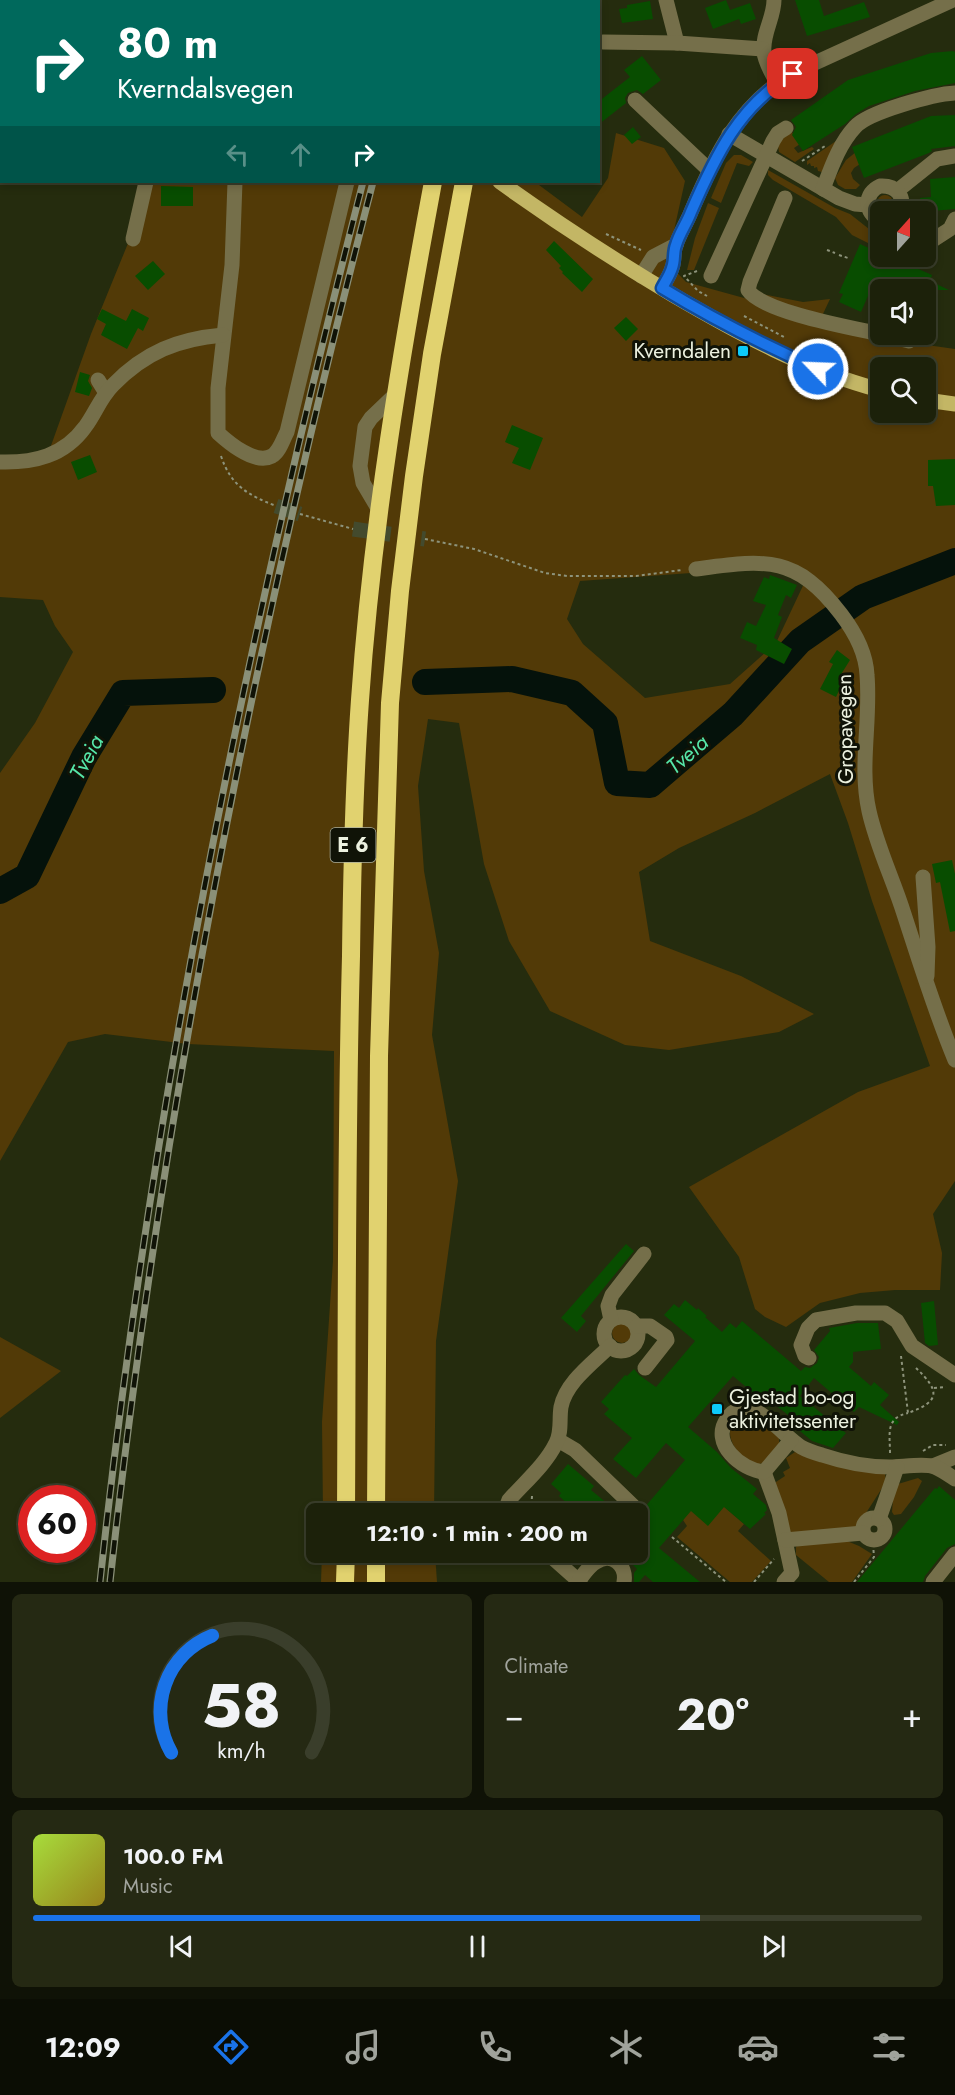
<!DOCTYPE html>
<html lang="en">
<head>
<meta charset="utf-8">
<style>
	:root { --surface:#1c210a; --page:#252913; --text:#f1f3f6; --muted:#a0a39c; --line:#3a3e2b; --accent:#1a73e8 }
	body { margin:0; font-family:Jost,sans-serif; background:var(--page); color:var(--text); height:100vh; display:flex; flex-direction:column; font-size:22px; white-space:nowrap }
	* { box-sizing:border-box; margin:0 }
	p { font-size:20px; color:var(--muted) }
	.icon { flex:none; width:33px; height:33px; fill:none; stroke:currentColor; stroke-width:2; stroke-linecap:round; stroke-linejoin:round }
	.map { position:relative; height:1582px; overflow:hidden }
	.details { display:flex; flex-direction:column; gap:12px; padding:12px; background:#0f1206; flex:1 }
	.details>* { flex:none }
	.top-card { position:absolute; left:0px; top:0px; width:600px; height:183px; box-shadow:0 3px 9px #0003,0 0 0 2px var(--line); background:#00695c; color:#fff; overflow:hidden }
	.needle { width:39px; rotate:21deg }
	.buttons { position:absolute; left:870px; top:201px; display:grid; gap:12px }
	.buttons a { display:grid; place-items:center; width:66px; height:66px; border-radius:9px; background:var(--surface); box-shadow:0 3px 9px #0003,0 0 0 2px var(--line); font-size:30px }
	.speed { position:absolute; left:18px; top:1485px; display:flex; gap:12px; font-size:30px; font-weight:700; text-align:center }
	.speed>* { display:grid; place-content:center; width:78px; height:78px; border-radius:50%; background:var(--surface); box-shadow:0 3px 9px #0003,0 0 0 2px var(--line); line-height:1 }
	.speed .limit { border:9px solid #d22; background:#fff; color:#111 }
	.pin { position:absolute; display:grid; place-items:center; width:51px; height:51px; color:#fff; margin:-26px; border-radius:12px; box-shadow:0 3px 9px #0006 }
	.me { position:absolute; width:66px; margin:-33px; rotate:294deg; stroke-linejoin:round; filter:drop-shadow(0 0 4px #0008) }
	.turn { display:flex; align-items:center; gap:21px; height:126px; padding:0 18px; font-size:27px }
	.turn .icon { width:78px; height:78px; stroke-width:2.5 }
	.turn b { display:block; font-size:42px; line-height:51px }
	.lanes { display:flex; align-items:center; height:57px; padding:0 18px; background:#0003; justify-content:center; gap:30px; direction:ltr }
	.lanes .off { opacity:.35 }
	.big { font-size:45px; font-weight:700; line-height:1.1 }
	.details .card { flex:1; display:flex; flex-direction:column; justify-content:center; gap:9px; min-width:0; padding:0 21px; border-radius:9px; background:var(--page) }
	.details .dial { align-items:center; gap:0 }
	.dial svg { height:156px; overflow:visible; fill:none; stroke:var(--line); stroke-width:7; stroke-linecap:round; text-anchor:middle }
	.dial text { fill:var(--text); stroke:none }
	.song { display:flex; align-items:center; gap:18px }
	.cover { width:72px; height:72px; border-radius:9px; background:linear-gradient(135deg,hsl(80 70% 55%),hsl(50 70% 35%)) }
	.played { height:6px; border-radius:3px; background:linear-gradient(90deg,var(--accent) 75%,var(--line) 75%) }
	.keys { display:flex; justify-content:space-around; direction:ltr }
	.heat { display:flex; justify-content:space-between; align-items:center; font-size:33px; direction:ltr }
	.details .tiles { flex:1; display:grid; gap:12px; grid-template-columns:1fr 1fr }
	.card:last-child { grid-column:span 2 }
	.trip { position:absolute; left:306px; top:1503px; width:342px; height:60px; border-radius:9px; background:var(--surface); box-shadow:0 3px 9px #0003,0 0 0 2px var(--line); font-weight:700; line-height:60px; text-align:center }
	.tab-bar { display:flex; height:96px; justify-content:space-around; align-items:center; background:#0b0d04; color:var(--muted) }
	.tab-bar .icon { width:42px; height:42px }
	.tab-bar .on { color:var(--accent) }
	.tab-bar b { font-size:27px; color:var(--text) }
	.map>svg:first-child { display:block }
	.green { fill:#523a07; fill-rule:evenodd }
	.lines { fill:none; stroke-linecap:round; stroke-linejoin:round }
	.river { stroke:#05120b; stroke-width:26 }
	.building { fill:#084d00 }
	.minor-tunnel { stroke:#434a2d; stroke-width:15; stroke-dasharray:15 8; stroke-linecap:butt }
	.path { stroke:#8d937b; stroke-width:2; stroke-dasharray:3 3; stroke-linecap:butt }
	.minor { stroke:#756f4a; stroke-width:15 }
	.major { stroke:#c3b665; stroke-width:15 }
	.highway { stroke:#e1d26f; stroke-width:18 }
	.rail-casing { stroke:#8a9078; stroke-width:7 }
	.rail { stroke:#101307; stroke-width:4.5; stroke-dasharray:14; stroke-linecap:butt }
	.route-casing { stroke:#114b97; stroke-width:15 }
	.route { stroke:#1a73e8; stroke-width:10 }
	.poi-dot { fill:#0dcafa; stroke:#101307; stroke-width:2 }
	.labels { text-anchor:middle; stroke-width:6; stroke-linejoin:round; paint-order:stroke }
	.shield { fill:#101307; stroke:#aaae9e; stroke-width:1.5 }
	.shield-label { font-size:20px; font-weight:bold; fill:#ecf1df }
	.poi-label { font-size:21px; fill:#ecf1df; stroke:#101307; text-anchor:end }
	.street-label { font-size:21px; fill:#ecf1df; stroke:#101307 }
	.water-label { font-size:22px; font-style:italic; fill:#56e6a9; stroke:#101307 }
</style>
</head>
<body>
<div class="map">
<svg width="955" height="1582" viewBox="0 0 955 1582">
	<rect width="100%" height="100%" fill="#252c0e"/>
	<g class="green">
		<rect x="195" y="0" width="348" height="2"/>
		<polygon points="789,128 800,144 794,148 798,153 812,147 814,149 795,162 779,152 778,146"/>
		<path d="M616 133 664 148 685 181 667 262 686 282 766 304 762 294 803 302 830 299 822 316 927 345 955 349V1181L933 1214 942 1253 940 1290H895L860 1293 820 1303 786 1327 765 1317 755 1309 739 1257 689 1187 858 1092 930 1066 872 901 848 823 830 774 755 813 679 848 639 872 650 941 741 976 814 1014 779 1032 669 1050 625 1045 550 1011 509 941 484 864 459 723 428 719 418 786 424 871 439 953 432 1035 458 1181 436 1341 434 1513H323L322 1422 333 1261 334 1051 188 1044 105 1034 68 1042 0 1161V773L35 723 73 652 55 626 43 600 0 597V459L48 454 91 334 153 182H535L582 217 608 178ZM880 368H926V412H880ZM774 562 808 575 776 643 730 684 645 698 583 644 567 619 580 581 691 573Z"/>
		<polygon points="836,141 822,172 818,171 817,167 814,168 814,166 811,166 810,163 807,165 807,161"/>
		<polygon points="856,152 860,164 854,168 851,173 853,179 860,185 856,189 845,189 838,185 835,178 846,160"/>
		<polygon points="734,155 741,155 753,162 749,166 737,163 721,203 711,198 726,163"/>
		<polygon points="768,170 835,208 850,214 869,229 880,233 880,249 852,235 836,217 773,180 768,175"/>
		<circle cx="885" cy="203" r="8"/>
		<polygon points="708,203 719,208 694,270 687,270 695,238"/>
		<circle cx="622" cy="1333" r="10"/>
		<polygon points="0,1337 61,1371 0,1418"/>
		<path d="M751 1416 755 1417 779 1438V1444C774 1450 767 1463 759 1464 740 1465 709 1421 751 1416Z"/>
		<polygon points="795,1452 885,1473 886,1482 857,1527 788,1533 773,1484 785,1476 783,1472 790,1468 786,1458"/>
		<polygon points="918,1478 922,1481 914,1497 901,1514 894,1515 892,1512 893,1499 898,1484"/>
		<polygon points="705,1490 744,1524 738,1531 771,1561 752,1582 730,1582 677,1537 687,1526 683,1520"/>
		<polygon points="847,1541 859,1546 872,1554 852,1582 829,1582 796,1555 796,1547 800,1544"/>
		<polygon points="322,1553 435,1553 437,1582 321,1582"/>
	</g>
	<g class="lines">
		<g class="river">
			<polyline points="425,682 512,679 572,693 605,723 617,783 650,785 733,714 800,641 863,597 955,561"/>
			<polyline points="0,891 27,876 84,757 123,693 213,690"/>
		</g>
	</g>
	<g class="building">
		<polygon points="726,0 730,10 750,3 756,19 741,24 739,19 713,29 705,8"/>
		<polygon points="795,0 819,0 824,16 864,2 870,17 807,36"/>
		<polygon points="650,1 653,19 622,23 619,9 627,8 627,5"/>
		<polygon points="953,51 955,52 955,83 915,91 869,106 856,114 845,124 803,151 792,135 796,127 791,120 848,80 931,53"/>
		<polygon points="642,56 661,80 643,94 637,90 628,93 625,98 626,103 598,125 598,102 630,77 624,70"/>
		<polygon points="955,115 955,146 931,149 932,151 929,153 864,178 852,147 931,116"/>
		<polygon points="633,127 641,137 632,144 624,135"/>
		<polygon points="955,177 955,209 921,212 920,198 931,197 930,179"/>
		<polygon points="161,186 193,187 193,206 161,206"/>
		<polygon points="554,241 593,279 582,292 562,273 563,272 559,268 561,266 546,250"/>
		<polygon points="860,244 880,253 880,256 889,256 932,275 930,281 949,290 880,290 880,293 871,289 861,312 839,302 843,294 839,293"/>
		<polygon points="153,261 165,274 148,290 135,276"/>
		<polygon points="102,309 126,321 132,309 149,318 143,331 138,328 127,349 101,335 106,324 97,319"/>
		<polygon points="626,317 638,329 626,341 614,328"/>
		<polygon points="80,372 90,375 88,381 92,388 89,396 75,392"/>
		<polygon points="512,425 543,438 530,470 512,463 519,448 505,442"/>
		<polygon points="90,455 97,472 78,480 71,462"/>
		<polygon points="955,459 955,505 936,506 933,486 928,486 928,460"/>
		<polygon points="770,575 797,585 791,598 786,595 778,615 782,617 774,638 792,649 784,664 756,650 757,645 740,638 747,622 756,626 766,605 753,601 764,577 769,579"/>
		<polygon points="837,650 850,660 840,676 845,678 836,697 820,689 833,664 829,662"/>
		<polygon points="952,860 955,874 955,931 950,932 940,882 936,883 932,864"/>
		<polygon points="626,1244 634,1251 581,1316 586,1321 577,1332 561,1318"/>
		<polygon points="685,1300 697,1310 698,1308 707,1316 705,1317 722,1332 730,1323 736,1328 742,1321 801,1371 805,1367 810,1368 817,1363 819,1357 814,1350 830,1331 829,1328 857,1323 878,1323 881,1349 853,1352 853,1362 849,1367 871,1386 874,1382 889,1395 880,1405 899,1422 897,1425 859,1407 854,1412 814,1378 800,1396 846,1433 833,1448 812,1441 794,1426 796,1424 791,1420 792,1418 774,1404 770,1407 733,1376 688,1427 717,1452 731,1468 757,1489 753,1494 766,1505 767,1510 764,1513 766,1514 750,1529 724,1507 708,1526 691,1511 659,1548 700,1582 653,1582 645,1575 639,1582 634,1582 634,1573 637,1569 620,1552 638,1552 638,1515 685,1460 666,1443 636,1478 613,1459 632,1438 604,1414 609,1409 601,1402 625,1375 627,1376 634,1369 639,1375 656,1387 695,1341 664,1315 674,1304 679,1308"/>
		<polygon points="934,1301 938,1345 929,1346 925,1343 921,1303"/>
		<polygon points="568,1464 594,1486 591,1490 620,1514 578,1514 572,1508 559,1496 561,1493 551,1484"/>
		<polygon points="939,1486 955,1500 955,1544 947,1548 925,1576 923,1582 857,1582 935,1488 937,1489"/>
	</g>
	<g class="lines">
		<g class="minor-tunnel">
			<polyline points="276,506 300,514"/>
			<polyline points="353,529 425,539"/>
		</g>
		<g class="path">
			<polyline points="333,0 334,2"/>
			<polyline points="802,161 825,146"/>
			<polyline points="606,234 641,250"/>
			<polyline points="827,250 835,253"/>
			<polyline points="839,255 848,258"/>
			<polyline points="697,271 684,276 698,291 707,296"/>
			<polyline points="744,316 784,337"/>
			<path d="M221 456C231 486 248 495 276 506"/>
			<polyline points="300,514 353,529"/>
			<polyline points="425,539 474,549 545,573 567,576 636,576 682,570"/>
			<path d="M901 1356 908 1413C942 1401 939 1390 916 1368"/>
			<polyline points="934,1388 946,1387"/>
			<polyline points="923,1451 933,1445 946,1445"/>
			<path d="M890 1453C890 1434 885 1418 908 1413"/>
			<polyline points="532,1496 531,1512 532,1514"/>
			<polyline points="672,1537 726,1582"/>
			<polyline points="754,1582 774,1559"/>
			<polyline points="854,1582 874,1557 873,1544"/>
		</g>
		<g class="minor">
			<polyline points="183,0 183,2"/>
			<polyline points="666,0 677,43"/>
			<path d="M774 0C774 18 762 34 764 52 765 63 772 73 777 83"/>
			<polyline points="603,42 677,43 763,49"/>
			<polyline points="635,100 709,170"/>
			<polyline points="729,134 839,198 855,204 868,205"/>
			<path d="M235 182 232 265 218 388V433C229 443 255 465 272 456 280 451 283 439 287 432L347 182"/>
			<path d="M823 189C831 168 839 144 855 127 868 112 934 94 955 93"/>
			<polyline points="897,191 937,159 955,156"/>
			<path d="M785 198 750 282 748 290C762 312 853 328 880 334"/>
			<path d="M880 220C864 213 864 193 880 186 896 185 906 196 900 212"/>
			<polyline points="133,239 146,182"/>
			<polyline points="926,239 933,240 950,229 955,219"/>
			<polyline points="641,276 653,257 676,245"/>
			<polyline points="711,276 773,141 778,133 786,128"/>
			<path d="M662 288C665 282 670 275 672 268 675 261 673 252 676 245 679 235 687 222 691 212 715 155 738 106 793 73L953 0"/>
			<polyline points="881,334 909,341"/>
			<polyline points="98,380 106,393"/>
			<path d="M0 462C34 463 64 456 85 427 95 414 100 398 113 385 145 352 178 339 223 335"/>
			<polyline points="379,510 363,483 360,466 365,427 371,418 395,395"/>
			<path d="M696 569C765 560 795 554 841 614 854 631 866 653 867 675 871 721 859 766 869 811 877 847 893 879 904 914 920 963 935 1012 955 1060"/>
			<polyline points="923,877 928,947 927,976"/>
			<circle cx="621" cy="1334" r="17"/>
			<polyline points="611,1320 608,1306 612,1295 644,1254"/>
			<polyline points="637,1326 650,1326 666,1337 667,1340 645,1368"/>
			<polyline points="809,1358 805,1356 801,1345 808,1328 816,1320 856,1313 885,1313 897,1321 912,1346 955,1375"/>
			<polyline points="558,1440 575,1450 633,1506"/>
			<polyline points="933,1466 955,1457"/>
			<path d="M764 1472C741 1470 710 1443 727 1419 730 1414 735 1410 741 1408 759 1404 785 1437 801 1447 808 1451 815 1453 822 1455 843 1462 868 1467 890 1467 902 1467 925 1463 935 1467 942 1470 949 1475 955 1479"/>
			<polyline points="764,1472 779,1513 792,1573 784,1582"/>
			<polyline points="764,1472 791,1440"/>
			<path d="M507 1514 506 1508 509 1500C525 1482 546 1464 556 1443 562 1432 559 1419 561 1407 566 1382 593 1363 610 1346"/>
			<circle cx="874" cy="1529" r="11"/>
			<polyline points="879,1519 897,1467"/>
			<polyline points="785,1540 863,1533"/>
			<polyline points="546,1552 580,1582"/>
			<path d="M579 1580C584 1574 589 1566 596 1562 612 1551 627 1566 624 1582"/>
			<polyline points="933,1582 955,1554"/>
		</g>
		<g class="major">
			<polyline points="316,0 317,2"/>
			<path d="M500 182C556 222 614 260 673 295 738 333 807 371 880 390"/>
			<polyline points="926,400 955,404"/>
		</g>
		<g class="highway">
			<polyline points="476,2 476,0"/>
			<polyline points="507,2 507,0"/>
			<path d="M346 1514C347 1328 346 1141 351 956 352 870 354 785 360 700 372 526 401 353 433 182"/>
			<polyline points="376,1514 379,1056 390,703 400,591 414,476 432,354 464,182"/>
			<polyline points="345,1582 346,1552"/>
			<polyline points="376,1582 376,1552"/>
		</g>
		<defs>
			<g id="rail">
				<polyline points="411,2 411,0"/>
				<polyline points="420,2 421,0"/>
				<path d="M100 1582C151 1108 245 643 363 182"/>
				<path d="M110 1582C162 1109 254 642 373 182"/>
			</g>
		</defs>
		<use href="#rail" class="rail-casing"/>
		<use href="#rail" class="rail"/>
	</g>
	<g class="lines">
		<defs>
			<path id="route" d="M793 74C739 105 715 157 691 212 687 223 679 234 676 245 673 252 675 261 672 268 670 275 665 282 662 288 713 319 764 345 818 369"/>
		</defs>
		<use href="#route" class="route-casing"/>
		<use href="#route" class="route"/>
	</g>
	<g class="poi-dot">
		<rect x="737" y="345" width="12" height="12" rx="3"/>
		<rect x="711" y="1403" width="12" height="12" rx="3"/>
	</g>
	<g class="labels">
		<rect class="shield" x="330.5" y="828" width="45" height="34" rx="4.5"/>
		<g class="shield-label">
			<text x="353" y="852">E 6</text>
		</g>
		<g class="poi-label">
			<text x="731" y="358">Kverndalen</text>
			<text x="729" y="1404" text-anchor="start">Gjestad bo-og<tspan x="729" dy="24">aktivitetssenter</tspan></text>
		</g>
		<g class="street-label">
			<text transform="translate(845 729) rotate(-91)" y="7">Gropavegen</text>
		</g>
		<g class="water-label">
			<text transform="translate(687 754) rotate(-41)" y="8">Tveia</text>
			<text transform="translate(86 757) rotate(-62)" y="8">Tveia</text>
		</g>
	</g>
</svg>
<div class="buttons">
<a><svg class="needle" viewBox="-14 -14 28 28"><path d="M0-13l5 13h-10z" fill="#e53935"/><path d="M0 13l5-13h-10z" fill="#a0a39c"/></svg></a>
<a><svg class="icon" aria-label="sound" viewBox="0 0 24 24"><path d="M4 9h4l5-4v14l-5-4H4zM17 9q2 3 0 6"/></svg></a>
<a><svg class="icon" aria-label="search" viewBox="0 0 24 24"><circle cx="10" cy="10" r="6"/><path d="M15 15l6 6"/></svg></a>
</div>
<div class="speed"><div class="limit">60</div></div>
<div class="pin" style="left:793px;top:74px;background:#d93025"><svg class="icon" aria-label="arrive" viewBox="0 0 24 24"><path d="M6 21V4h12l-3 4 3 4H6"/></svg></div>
<svg class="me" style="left:818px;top:369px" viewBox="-20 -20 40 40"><circle r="17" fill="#1a73e8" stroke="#fff" stroke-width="3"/><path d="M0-11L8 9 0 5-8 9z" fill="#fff"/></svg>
<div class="trip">12:10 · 1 min · 200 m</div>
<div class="top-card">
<div class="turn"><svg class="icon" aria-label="right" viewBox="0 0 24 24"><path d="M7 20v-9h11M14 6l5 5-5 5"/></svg><div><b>80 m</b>Kverndalsvegen</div></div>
<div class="lanes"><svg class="icon off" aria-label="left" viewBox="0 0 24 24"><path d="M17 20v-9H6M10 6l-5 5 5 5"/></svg><svg class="icon off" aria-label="ahead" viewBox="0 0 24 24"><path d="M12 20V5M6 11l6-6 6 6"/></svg><svg class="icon" aria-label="right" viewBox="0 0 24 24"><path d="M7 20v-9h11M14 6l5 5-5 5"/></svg></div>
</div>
</div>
<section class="details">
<div class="tiles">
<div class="card dial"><svg viewBox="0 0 100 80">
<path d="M14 69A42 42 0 1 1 86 69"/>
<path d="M14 69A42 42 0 0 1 35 9" stroke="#1a73e8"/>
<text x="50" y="56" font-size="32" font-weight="700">58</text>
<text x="50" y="72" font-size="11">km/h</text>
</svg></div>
<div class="card"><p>Climate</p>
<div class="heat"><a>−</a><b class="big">20°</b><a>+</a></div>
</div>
<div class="card">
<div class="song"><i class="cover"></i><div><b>100.0 FM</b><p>Music</p></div></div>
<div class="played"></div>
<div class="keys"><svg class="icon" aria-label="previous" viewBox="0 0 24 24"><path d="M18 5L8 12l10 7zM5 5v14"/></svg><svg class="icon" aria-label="pause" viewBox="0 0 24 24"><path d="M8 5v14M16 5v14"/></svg><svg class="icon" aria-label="next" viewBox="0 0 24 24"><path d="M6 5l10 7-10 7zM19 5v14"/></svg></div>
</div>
</div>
</section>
<nav class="tab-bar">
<b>12:09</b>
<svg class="icon on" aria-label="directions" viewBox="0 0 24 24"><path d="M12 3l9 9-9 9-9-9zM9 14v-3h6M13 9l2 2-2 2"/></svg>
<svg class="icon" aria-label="music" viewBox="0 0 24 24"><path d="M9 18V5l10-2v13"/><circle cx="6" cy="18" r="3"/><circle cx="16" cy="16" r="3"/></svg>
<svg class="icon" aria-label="phone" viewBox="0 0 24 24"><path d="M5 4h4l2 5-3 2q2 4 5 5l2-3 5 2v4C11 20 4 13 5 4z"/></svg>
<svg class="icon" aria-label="climate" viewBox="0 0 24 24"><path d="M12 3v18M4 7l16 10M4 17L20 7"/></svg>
<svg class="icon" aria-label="car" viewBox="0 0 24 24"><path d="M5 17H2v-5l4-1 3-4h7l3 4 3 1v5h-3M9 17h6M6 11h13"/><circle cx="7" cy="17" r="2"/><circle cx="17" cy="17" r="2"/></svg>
<svg class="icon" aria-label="filters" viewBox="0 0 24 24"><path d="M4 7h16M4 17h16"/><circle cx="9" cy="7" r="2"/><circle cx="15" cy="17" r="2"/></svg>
</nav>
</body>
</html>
